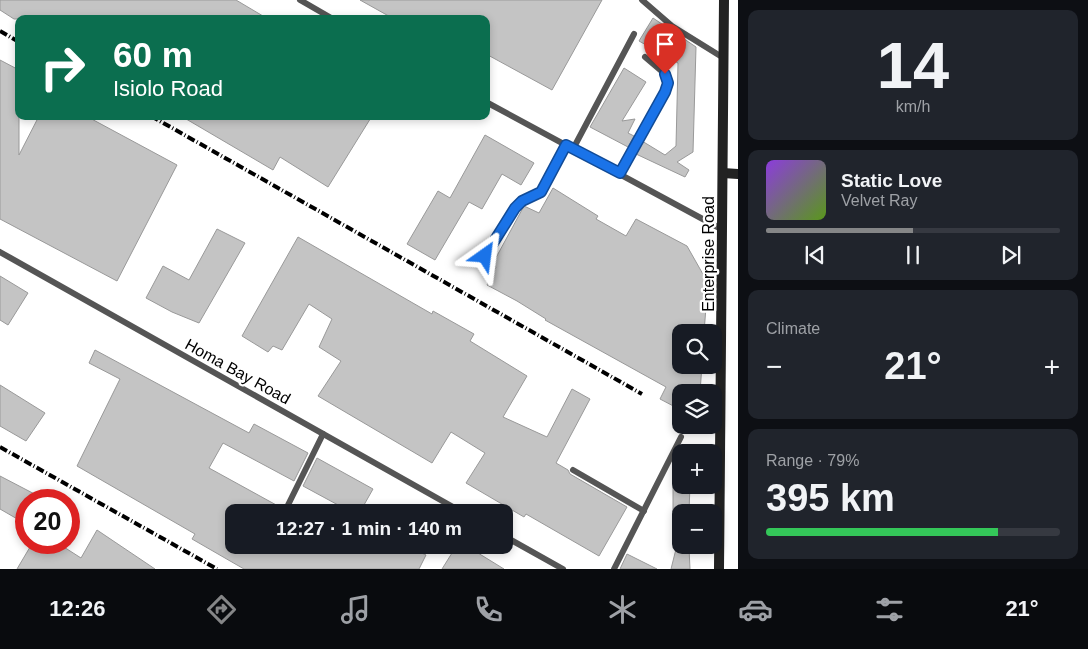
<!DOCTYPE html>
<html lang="en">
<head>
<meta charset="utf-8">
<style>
	:root { --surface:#171b24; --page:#20242c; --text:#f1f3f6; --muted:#9ea1a6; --line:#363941; --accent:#858687 }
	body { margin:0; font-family:Arial,sans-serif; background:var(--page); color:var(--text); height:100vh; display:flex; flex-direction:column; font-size:19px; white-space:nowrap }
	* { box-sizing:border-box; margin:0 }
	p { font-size:16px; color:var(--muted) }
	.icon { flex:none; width:28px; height:28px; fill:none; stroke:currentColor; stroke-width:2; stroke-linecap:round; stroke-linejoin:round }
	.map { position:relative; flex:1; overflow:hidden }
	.drawer { display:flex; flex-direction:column; gap:10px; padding:10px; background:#0d0f14; width:350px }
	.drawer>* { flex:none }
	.hud { position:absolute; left:15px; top:15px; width:475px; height:105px; border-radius:10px; box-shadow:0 2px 8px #0003; background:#0b6e4f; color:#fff; overflow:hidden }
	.fabs { position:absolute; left:672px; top:324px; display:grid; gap:10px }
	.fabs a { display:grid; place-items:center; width:50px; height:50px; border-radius:10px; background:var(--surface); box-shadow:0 2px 8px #0003; font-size:25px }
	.speed { position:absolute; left:15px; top:489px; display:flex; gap:10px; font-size:25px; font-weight:700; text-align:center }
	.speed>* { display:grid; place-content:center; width:65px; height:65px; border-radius:50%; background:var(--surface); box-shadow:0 2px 8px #0003; line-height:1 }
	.speed .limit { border:8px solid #d22; background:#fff; color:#111 }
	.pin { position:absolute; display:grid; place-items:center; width:42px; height:42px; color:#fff; margin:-51px -21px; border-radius:50% 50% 50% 0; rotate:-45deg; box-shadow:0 0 5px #0007 }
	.pin .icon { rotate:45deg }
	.me { position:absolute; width:55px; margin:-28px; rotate:31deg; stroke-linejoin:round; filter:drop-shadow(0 0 4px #0008) }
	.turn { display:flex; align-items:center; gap:18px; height:105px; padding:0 15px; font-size:22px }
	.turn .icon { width:65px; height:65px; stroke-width:2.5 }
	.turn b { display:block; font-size:35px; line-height:42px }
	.big { font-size:38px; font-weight:700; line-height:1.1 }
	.drawer .widget { flex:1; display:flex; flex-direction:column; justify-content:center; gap:8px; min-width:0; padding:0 18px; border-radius:10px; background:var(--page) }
	.drawer .dial { align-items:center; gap:0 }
	.dial b { font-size:65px; line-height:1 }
	.song { display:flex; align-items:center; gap:15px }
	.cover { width:60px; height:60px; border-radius:8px; background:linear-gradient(135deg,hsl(270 70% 55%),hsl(90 70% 35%)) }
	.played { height:5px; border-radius:2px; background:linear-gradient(90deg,var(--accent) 50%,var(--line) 50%) }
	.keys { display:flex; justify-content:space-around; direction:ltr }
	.heat { display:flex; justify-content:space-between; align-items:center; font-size:28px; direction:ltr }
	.charge { height:8px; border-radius:4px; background:linear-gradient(90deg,#34c759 79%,var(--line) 0) }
	.trip { position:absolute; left:225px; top:504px; width:288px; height:50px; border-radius:10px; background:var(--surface); box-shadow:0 2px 8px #0003; font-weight:700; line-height:50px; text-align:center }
	.tabs { display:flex; height:80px; justify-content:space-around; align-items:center; background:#090b0e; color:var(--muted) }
	.tabs .icon { width:35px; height:35px }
	.tabs .current { color:var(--accent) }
	.tabs b { font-size:22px; color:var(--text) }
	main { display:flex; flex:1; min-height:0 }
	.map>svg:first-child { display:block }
	.building { fill:#c4c4c4; stroke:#999 }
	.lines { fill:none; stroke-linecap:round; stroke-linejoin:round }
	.service { stroke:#555; stroke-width:6 }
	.secondary { stroke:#222; stroke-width:10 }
	.rail { stroke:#000; stroke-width:4; stroke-dasharray:8 2.5 1 2.5; stroke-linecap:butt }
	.route-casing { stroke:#114b97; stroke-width:12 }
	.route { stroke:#1a73e8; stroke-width:9 }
	.labels { text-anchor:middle; stroke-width:4.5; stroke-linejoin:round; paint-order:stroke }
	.street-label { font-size:16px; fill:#000; stroke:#fff }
</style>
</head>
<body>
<main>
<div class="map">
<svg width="738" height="569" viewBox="0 0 738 569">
	<rect width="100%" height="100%" fill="#fff"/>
	<g class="building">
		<polygon points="0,0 236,0 268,19 14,19 0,10"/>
		<polygon points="360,0 602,0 552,90 486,54 486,19 394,19"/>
		<polygon points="653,18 696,47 693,152 677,162 689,170 685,177 636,154 642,141 665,155 676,146 678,63 639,41"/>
		<polygon points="0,60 19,70 19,155 39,116 86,116 177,165 117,281 0,219"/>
		<polygon points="624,68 646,82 622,121 635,119 628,133 634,136 628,147 590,127"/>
		<polygon points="181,116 372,116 328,187 280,157 273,170"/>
		<polygon points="485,135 534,163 521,185 502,174 482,209 469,202 435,260 407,244 438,191 450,198"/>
		<polygon points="553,188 598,216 596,219 626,236 636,219 687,246 708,283 704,332 681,332 681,365 702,365 700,392 681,392 681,410 660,399 666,387 545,320 546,319 517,301 487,285 496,267 492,265 524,206 539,213"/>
		<polygon points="217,229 245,243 199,323 172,312 146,298 163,266 189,280"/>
		<polygon points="298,237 432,314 433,311 474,334 470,341 527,376 503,417 547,437 572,389 590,399 556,463 568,470 570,474 627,507 599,556 526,514 524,517 466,483 485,453 451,432 432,463 318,396 341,361 319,347 332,319 309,304 282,350 273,346 268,352 242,336"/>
		<polygon points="0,276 28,293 8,325 0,320"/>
		<polygon points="95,350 249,433 254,424 308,453 294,481 223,443 209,468 289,512 234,512 234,545 405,545 426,555 419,569 244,569 192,539 195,534 77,466 120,379 89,363"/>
		<polygon points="0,385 45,413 26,441 0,426"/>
		<polygon points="317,458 373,489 360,512 351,512 303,486"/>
		<polygon points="0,476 46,500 26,500 26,524 0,509"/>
		<polygon points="673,485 690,485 689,512 673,512"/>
		<polygon points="97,530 155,569 17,569 33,542 56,542 81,558"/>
		<polygon points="457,545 465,545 504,569 442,569"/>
		<polygon points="689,548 690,569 671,569 676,549"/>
		<polygon points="627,554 657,569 620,569"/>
	</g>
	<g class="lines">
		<g class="service">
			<polyline points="300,0 333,19"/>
			<polyline points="642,0 672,26 722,57"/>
			<polyline points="486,102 723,230"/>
			<polyline points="573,149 634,34"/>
			<polyline points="620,173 668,83 665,74 645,57"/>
			<polyline points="0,252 462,512"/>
			<polyline points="485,256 515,207 522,201 541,192 566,145"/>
			<polyline points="573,470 644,511"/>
			<polyline points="288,505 323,434"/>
			<polyline points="504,536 563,569"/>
			<polyline points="614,569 681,437"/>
		</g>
		<g class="secondary">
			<polyline points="723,173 738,174"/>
			<polyline points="719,569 724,0"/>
		</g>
		<g class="rail">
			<polyline points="0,31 19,42"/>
			<polyline points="151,116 642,394"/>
			<polyline points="0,447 217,569"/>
		</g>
	</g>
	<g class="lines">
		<defs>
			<polyline id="route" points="485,256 515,208 522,201 541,192 566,145 620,173 665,92 668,83 665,74"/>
		</defs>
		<use href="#route" class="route-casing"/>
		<use href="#route" class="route"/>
	</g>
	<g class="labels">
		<g class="street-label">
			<text transform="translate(708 254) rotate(-90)" y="6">Enterprise Road</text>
			<text transform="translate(238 371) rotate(29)" y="6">Homa Bay Road</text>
		</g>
	</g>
</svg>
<div class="fabs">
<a><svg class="icon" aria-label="search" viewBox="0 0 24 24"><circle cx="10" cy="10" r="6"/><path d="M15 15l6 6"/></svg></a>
<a><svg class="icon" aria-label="layers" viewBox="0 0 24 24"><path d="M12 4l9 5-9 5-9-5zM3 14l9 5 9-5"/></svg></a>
<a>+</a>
<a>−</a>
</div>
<div class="speed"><div class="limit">20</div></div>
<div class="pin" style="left:665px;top:74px;background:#d93025"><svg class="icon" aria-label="arrive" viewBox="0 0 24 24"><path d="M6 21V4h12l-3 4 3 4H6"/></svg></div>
<svg class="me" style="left:485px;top:256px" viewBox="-20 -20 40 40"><path d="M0-17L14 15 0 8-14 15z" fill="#1a73e8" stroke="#fff" stroke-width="4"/></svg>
<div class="trip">12:27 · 1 min · 140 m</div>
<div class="hud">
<div class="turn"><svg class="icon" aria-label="right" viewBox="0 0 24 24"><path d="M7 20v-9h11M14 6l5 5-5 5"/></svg><div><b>60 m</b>Isiolo Road</div></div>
</div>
</div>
<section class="drawer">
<div class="widget dial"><b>14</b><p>km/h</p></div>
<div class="widget">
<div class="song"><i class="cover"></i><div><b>Static Love</b><p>Velvet Ray</p></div></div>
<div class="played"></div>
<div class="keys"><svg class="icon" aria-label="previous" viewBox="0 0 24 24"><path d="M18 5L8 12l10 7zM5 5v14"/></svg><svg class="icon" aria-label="pause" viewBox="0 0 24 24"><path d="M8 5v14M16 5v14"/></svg><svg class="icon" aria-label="next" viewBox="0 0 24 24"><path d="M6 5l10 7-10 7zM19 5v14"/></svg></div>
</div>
<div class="widget"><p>Climate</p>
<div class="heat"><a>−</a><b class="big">21°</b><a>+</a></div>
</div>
<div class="widget"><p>Range · 79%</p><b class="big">395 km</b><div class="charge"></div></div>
</section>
</main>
<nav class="tabs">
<b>12:26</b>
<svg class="icon current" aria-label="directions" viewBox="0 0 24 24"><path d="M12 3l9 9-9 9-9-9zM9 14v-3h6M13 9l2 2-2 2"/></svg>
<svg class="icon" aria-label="music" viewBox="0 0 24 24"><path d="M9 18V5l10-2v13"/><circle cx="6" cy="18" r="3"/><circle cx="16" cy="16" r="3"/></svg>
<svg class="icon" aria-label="phone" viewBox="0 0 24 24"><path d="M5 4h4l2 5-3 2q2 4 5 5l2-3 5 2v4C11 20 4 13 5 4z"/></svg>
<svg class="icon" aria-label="climate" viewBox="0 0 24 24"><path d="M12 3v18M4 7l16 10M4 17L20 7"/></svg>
<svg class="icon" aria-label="car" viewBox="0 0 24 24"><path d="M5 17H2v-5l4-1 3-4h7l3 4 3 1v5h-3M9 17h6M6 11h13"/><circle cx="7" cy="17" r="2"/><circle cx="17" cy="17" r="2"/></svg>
<svg class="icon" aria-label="filters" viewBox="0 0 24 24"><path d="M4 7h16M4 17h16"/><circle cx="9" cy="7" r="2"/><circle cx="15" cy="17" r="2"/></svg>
<b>21°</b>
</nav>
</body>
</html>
